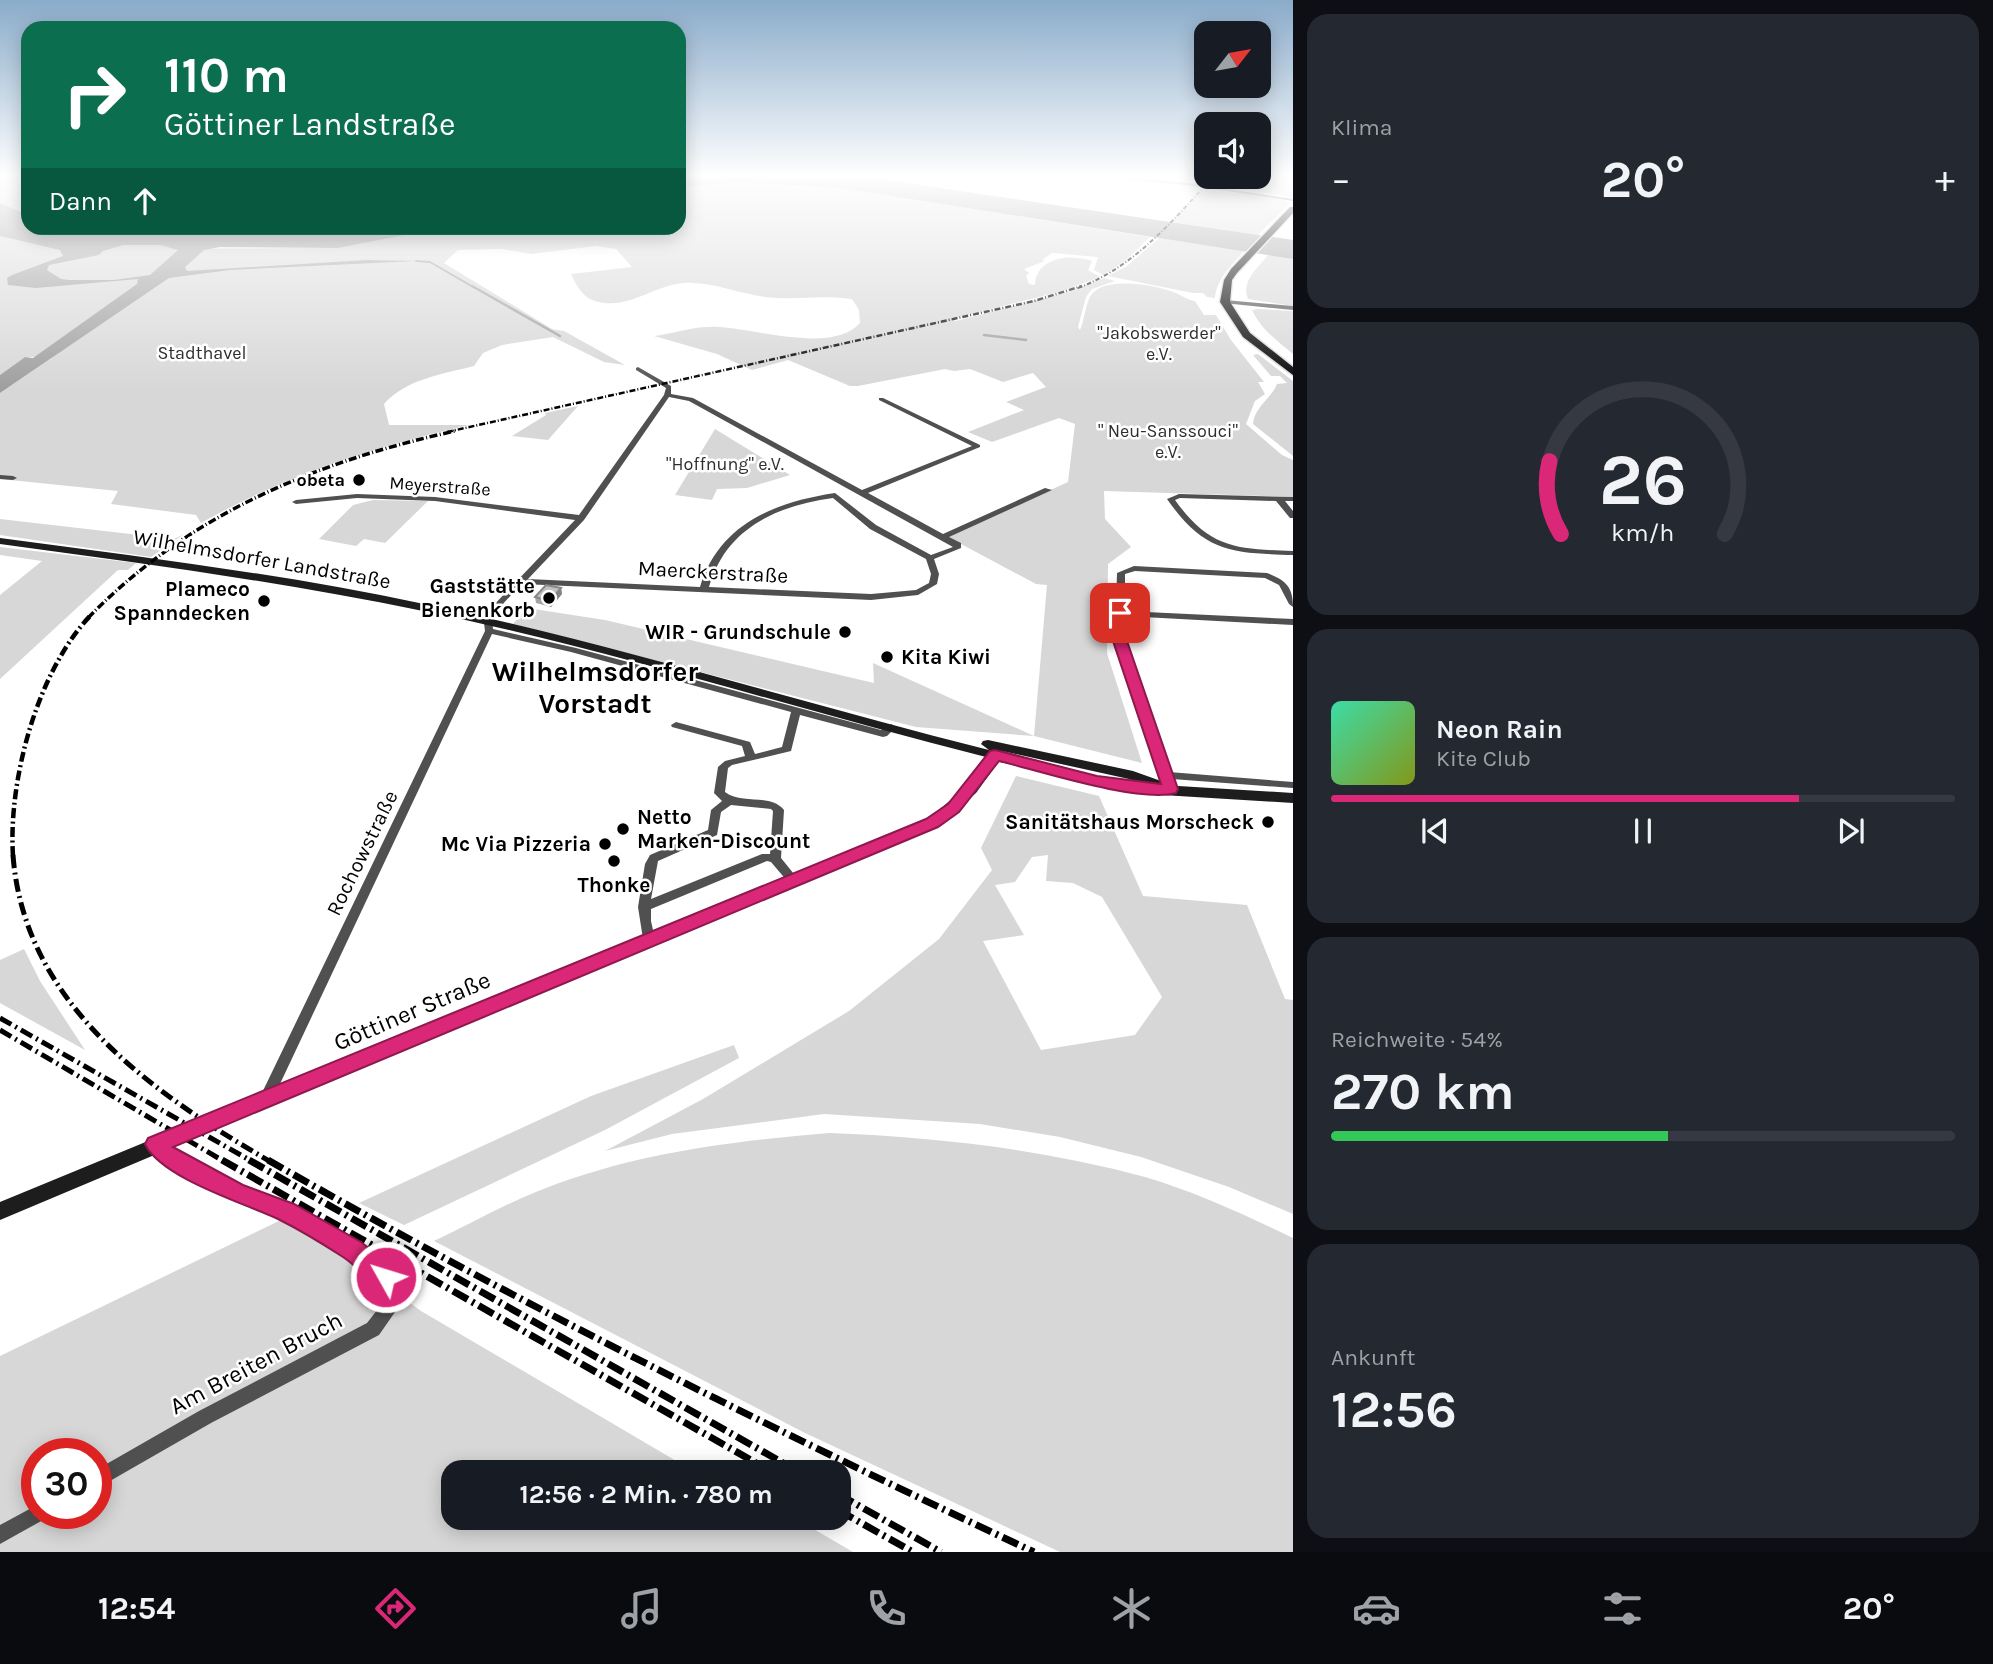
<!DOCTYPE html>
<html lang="de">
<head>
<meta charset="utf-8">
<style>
	:root { --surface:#171b24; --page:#242831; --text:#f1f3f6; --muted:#9ea1a6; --line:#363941; --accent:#db2777 }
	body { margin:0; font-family:Karla,sans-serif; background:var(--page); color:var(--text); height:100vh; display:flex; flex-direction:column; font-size:26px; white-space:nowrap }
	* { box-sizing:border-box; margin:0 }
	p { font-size:23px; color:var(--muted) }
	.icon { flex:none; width:38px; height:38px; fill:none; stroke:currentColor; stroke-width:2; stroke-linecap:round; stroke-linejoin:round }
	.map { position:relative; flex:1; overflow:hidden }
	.details { display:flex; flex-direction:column; gap:14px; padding:14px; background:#0d0f14; width:700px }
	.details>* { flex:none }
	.hud { position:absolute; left:21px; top:21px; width:665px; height:214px; border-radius:21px; box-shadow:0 4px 18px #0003; background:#0b6e4f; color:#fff; overflow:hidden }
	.needle { width:46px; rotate:59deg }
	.controls { position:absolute; left:1194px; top:21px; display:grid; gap:14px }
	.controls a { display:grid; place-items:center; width:77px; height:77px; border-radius:14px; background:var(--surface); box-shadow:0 4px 18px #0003; font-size:35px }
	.speed { position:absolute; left:21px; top:1438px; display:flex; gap:14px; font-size:35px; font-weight:700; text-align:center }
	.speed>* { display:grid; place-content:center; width:91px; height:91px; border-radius:50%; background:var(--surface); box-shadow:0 4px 18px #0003; line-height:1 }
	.speed .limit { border:10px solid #d22; background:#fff; color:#111 }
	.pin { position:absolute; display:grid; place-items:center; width:60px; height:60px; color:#fff; margin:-30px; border-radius:14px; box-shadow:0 4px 10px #0006 }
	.me { position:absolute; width:77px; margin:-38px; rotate:309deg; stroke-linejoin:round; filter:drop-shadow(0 0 5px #0008) }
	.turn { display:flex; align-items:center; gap:24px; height:147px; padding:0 28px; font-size:32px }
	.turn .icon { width:91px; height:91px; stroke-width:2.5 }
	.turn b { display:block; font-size:49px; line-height:60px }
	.then { display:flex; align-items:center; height:66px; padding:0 28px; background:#0003; gap:14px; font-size:26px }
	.big { font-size:52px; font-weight:700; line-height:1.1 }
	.details .card { flex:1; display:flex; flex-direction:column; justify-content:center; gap:10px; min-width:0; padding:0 24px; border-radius:21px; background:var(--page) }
	.details .dial { align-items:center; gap:0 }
	.dial svg { height:182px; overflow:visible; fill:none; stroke:var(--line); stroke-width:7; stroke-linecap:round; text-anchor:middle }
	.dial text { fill:var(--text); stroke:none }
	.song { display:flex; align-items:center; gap:21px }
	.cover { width:84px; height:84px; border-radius:10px; background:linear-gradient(135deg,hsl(160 70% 55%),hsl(70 70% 35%)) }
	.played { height:7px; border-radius:4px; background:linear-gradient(90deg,var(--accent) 75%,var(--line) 75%) }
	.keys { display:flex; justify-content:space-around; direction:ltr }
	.heat { display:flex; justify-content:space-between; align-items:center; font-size:38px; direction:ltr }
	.charge { height:10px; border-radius:5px; background:linear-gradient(90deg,#34c759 54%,var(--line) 0) }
	.trip { position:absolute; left:441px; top:1460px; width:410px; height:70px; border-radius:21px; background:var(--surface); box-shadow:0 4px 18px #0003; font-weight:700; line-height:70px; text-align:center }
	.tabs { display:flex; height:112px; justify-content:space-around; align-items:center; background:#090b0e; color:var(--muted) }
	.tabs .icon { width:49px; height:49px }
	.tabs .on { color:var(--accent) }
	.tabs b { font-size:32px; color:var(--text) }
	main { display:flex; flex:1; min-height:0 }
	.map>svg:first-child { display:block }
	.green { fill:#d7d7d7; fill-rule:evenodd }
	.water { fill:#9e9e9e; fill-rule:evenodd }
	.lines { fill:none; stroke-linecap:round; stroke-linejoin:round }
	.stream-far1 { stroke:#9e9e9e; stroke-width:2 }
	.stream { stroke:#9e9e9e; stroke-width:2.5 }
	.primary-casing { stroke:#dbdbdb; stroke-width:3 }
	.street { fill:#505050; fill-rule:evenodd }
	.secondary { fill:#1d1d1d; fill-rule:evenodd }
	.primary { fill:#000; fill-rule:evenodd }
	.rail-far5 { stroke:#000; stroke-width:2; stroke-dasharray:4.5 2 1 2; stroke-linecap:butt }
	.rail-far4 { stroke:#000; stroke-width:2.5; stroke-dasharray:6 2 1 2; stroke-linecap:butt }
	.rail-far3 { stroke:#000; stroke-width:3.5; stroke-dasharray:8 2.5 1 2.5; stroke-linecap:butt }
	.rail-far2 { stroke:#000; stroke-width:4.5; stroke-dasharray:10 3.5 2 3.5; stroke-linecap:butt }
	.rail-far1 { stroke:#000; stroke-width:5; stroke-dasharray:13 4.5 2 4.5; stroke-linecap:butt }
	.rail { stroke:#000; stroke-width:7; stroke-dasharray:17 5 2.5 5; stroke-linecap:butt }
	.wall { fill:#a5a5a5 }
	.shaded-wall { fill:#868686 }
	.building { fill:#c0c0c0; stroke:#868686; stroke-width:2 }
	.route { fill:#db2777; stroke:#8e194d; stroke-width:2 }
	.poi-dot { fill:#000; stroke:#fff; stroke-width:2.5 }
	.labels { text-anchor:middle; stroke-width:5; stroke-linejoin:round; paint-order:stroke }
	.far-park-label { font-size:18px; fill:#2e2e2e; stroke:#fff }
	.far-poi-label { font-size:18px; font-weight:bold; fill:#000; stroke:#fff; text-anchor:end }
	.far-street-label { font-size:18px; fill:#000; stroke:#fff }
	.street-label { font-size:21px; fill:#000; stroke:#fff }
	.poi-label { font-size:21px; font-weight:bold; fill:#000; stroke:#fff; text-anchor:end }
	.near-street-label { font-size:24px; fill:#000; stroke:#fff }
	.district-label { font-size:28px; font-weight:bold; fill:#000; stroke:#fff }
</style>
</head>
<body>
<main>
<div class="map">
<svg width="1293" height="1552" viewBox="0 0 1293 1552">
	<rect width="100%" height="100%" fill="#fff"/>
	<g class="green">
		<path d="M0 174H28V228H162L160 245 178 249 338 248 400 236 469 228H679V188L738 182 840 188 1150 237 1125 261 1103 275 1094 270 1098 257 1052 253 1042 260 1045 261 1024 269 1029 273 1026 276 1029 284 1035 285C1036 258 1068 254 1089 260L1092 261 1088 270 1100 277 1059 292 951 319 956 321 1072 291 1104 278 1115 281 1092 289 1086 297 1078 327 1080 330C1084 321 1085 308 1089 299 1099 274 1156 285 1176 293 1183 296 1187 300 1195 301L1204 315H1216L1231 340 1264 382H1258L1265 394 1255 401 1246 424 1282 455 1293 460V497L1104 491 1105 519 1131 547 1108 564 1107 653 1142 763 1034 736 916 727 513 624 527 608 605 620 874 683 873 663 1034 736 1047 585 1036 584 948 537 1068 482 1075 424 1059 418 992 442 968 432 1024 410 1006 402 1046 387 1033 373 1003 382 970 369 954 371 945 369 858 386H850L788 360 752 370 717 354 654 336C675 333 698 325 719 327 756 329 833 354 860 323L859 310 852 299C826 295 802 299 777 298 748 297 721 284 693 283 658 280 631 312 595 301 582 297 577 286 571 274L632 267 616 249 596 246 531 254 502 249 458 250 444 263 552 329 564 331 625 365 604 362 553 337 502 345 483 353 474 366C443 374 406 379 384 404L389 425H469C371 448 289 474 201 523L196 515 111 504 118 491 0 479V393L53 357H25L0 375Z"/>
		<polygon points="1258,174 1293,174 1293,197 1208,185 1216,177 1258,177"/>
		<polygon points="1204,188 1284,200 1290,203 1258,235 1172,222"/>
		<path d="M1159 238 1244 251C1231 266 1217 278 1215 298L1207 297 1203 293H1193L1108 276 1127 266Z"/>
		<path d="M1268 255 1293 259V306L1248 299C1241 281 1257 269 1268 255Z"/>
		<path d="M1259 309 1293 311V354C1277 341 1261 329 1252 310Z"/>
		<path d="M1258 354 1293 381V456L1253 424C1254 407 1271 399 1277 384L1287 383 1280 376H1271L1253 355Z"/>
		<polygon points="578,406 548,440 512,436 546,415 545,413"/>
		<polygon points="715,429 790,475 747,488 717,489 712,500 675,495"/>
		<polygon points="373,500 428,501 385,543 364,539 356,546 319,539 353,505"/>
		<polygon points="0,519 174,539 184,534 151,557 0,535"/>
		<polygon points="0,547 136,563 128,570 118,570 0,679 0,595 42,561 0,555"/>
		<path d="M1016 776 1099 796 1143 896 1247 905 1285 999 1293 1000V1214L1229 1187 1141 1157 1060 1137 980 1124 824 1114 672 1134 605 1151 703 1099 849 1011 939 939 992 870 981 848ZM1048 855 1046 881 1073 883 1102 897 1162 997 1135 1035 1041 1050 983 941 1024 935 995 885 1015 882 1032 857Z"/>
		<polygon points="24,949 40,981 85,1050 0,1003 0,960"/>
		<polygon points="734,1045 739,1058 605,1130 404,1225 359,1203 591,1096"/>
		<path d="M829 1133C936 1137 1041 1149 1145 1177 1196 1192 1245 1215 1293 1238V1552H1060L805 1433 434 1241C471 1224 508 1202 546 1188 636 1153 733 1141 829 1133Z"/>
		<path d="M283 1219 349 1258 421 1311 695 1472H453V1517H793L853 1552H0V1356ZM37 1454H96V1514H37Z"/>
	</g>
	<g class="water">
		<polygon points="679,174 831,174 872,178 1293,240 1293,259 840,188 738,182 679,188"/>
		<path d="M0 203 28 215V228H469L400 236 338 248 220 247 204 250 185 267 187 271 367 260 416 261 230 270 169 278 0 393V375L25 357 33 358 137 284 138 279 36 288 8 285 7 278 12 275 63 256 60 250 0 236ZM123 245H160L178 250 150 275 114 280H69L61 279 47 270 49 265 99 255 103 251Z"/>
	</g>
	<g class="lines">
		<polyline class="stream-far1" points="416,261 430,262 475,288"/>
		<g class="stream">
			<polyline points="472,286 560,336"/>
			<polyline points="984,335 1026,340"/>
		</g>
		<defs>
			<polygon id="primary" points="1290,207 1293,207 1293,213 1237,273 1232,280 1230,302 1250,333 1293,367 1293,375 1243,337 1220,302 1224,280 1231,269"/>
		</defs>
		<use href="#primary" class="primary-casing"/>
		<g class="street">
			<polygon points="1073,174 1187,183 1293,199 1293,201 1187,185"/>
			<polygon points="1225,300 1293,306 1293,310 1223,303 1222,302"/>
			<path d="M638 367 671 386V394L693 398 862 490 972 446 879 400V398H883L980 445V447L868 493 943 534 1045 488 1052 490 949 537 961 543V548L934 559 939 574 937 584 918 595 871 600 523 584C511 596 491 611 493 629L576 648 881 730 891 724 896 727 887 736 883 737 800 715 791 751 732 765 728 768 725 792C742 805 770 793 784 810L781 858 798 879 796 882H788L771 862 767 861 651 909V921L655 939 653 942 649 944 645 942 643 939 638 907 645 864 650 855 708 830 711 810 722 801 714 793 718 767 725 761 745 756 742 746 672 727 671 725 676 722 750 742 755 754 782 747 791 712 571 652 492 634 271 1103 266 1105 261 1103 259 1099 485 631 484 623 490 609 575 520 435 501 357 498 296 504 292 502 296 500 357 494 435 497 579 515 664 395 666 388 636 370V368ZM669 397 689 401 953 547 931 555 876 525 835 493C775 502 719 524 700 587L528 579 584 520ZM833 498 870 529 926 559 931 574 929 583 916 590 871 594 709 587C726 528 776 506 833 498ZM731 805 771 809 773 811 770 854H762L651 899 658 861 717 835 721 812Z"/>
			<polygon points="0,475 13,476 17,478 13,480 0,479"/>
			<path d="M1179 494 1293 497V501H1285L1293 511V518H1290L1276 501 1180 498 1175 500C1210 549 1237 549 1293 551V555C1231 553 1205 553 1167 499Z"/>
			<path d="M1134 566 1267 573C1285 580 1293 586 1293 607L1289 604 1279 585 1265 578 1135 571 1125 574V611L1293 619V625L1125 616V641L1169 772 1293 782V788L1172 779 1175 789 1174 791H1166L1115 641 1117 573Z"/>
			<polygon points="155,1139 160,1141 172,1151 240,1187 291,1207 358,1245 392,1272 402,1302 379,1335 211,1423 96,1489 96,1470 199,1411 367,1323 385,1300 380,1282 348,1255 281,1217 230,1197 162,1161 150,1149 148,1145 150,1141"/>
			<polygon points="37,1505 37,1514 46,1514 43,1520 0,1544 0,1525"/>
		</g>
		<path class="secondary" d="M0 538C142 557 284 574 424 604 615 644 801 703 989 750L981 744 983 741 988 740 1133 771 1161 781 1162 785 1293 793V803L1146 794 1097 786 999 761 976 793 937 826 0 1220V1202L927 820 966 787 986 757C799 710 613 650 423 611 283 582 141 563 0 544ZM1002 751 1129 779 1142 784 1097 776Z"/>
		<use href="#primary" class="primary"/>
		<path class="rail-far5" d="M1078 288C1136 266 1172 221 1213 177"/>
		<polyline class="rail-far4" points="447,432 1034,301 1082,286"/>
		<path class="rail-far3" d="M88 618C189 514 315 462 455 431"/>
		<path class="rail-far2" d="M13 856C8 781 37 672 90 616"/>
		<g class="rail-far1">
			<path d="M13 855C24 1004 152 1093 271 1162"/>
			<polyline points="0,1018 253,1162"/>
			<polyline points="0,1030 225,1162"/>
		</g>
		<g class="rail">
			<polyline points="222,1160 772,1472"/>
			<polyline points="249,1160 799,1472"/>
			<path d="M268 1160C517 1303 774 1430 1034 1552"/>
			<polyline points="838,1494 941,1552"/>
			<polyline points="838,1510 913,1552"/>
		</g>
	</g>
	<polygon class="wall" points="561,588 562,594 551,607 536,603 535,597"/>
	<polygon class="shaded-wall" points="561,588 562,594 551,607 550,601"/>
	<polygon class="building" points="546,585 561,588 550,601 535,597"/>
	<linearGradient id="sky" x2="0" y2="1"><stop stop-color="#8aabca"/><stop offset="0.45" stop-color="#fff"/><stop offset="1" stop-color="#fff" stop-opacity="0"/></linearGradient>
	<rect width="1293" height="391" fill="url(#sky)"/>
	<path class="route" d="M1120 609 1127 613V641L1178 789 1176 793C1138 803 1040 771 999 761L959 812 938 827 173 1147 243 1185 294 1204 361 1242 395 1269 398 1277 395 1285 386 1288C369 1282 358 1267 343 1257 323 1244 300 1230 278 1219 244 1203 161 1178 145 1144L148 1138 926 819 948 804 990 751 995 750 1097 776 1161 784 1113 641V613Z"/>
	<g class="poi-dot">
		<circle cx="359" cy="480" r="7"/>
		<circle cx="549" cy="598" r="7"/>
		<circle cx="264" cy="601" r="7"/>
		<circle cx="845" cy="632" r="7"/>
		<circle cx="887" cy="657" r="7"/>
		<circle cx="1268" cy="822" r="7"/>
		<circle cx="623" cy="829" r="7"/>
		<circle cx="605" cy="844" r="7"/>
		<circle cx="614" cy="861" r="7"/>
	</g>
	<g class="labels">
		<g class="far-park-label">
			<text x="1159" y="339">"Jakobswerder"<tspan x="1159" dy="21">e.V.</tspan></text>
			<text x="202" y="359">Stadthavel</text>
			<text x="1168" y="437">" Neu-Sanssouci"<tspan x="1168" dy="21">e.V.</tspan></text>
			<text x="725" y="470">"Hoffnung" e.V.</text>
		</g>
		<g class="far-poi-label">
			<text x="345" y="486">obeta</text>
		</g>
		<g class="far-street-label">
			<text transform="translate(440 486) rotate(4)" y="6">Meyerstraße</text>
		</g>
		<g class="street-label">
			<text transform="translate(262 559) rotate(10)" y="7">Wilhelmsdorfer Landstraße</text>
			<text transform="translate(713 572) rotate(3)" y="7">Maerckerstraße</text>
			<text transform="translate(362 853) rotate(-64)" y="7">Rochowstraße</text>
		</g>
		<g class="poi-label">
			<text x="535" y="593">Gaststätte<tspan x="535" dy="24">Bienenkorb</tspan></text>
			<text x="250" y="596">Plameco<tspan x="250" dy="24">Spanndecken</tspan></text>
			<text x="831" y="639">WIR - Grundschule</text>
			<text x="901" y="664" text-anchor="start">Kita Kiwi</text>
			<text x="637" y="824" text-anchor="start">Netto<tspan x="637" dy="24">Marken-Discount</tspan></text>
			<text x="1254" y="829">Sanitätshaus Morscheck</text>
			<text x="591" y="851">Mc Via Pizzeria</text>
			<text x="614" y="892" text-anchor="middle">Thonke</text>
		</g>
		<g class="near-street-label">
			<text transform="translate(412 1011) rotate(-23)" y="8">Göttiner Straße</text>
			<text transform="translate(256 1363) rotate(-28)" y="8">Am Breiten Bruch</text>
		</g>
		<g class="district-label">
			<text x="595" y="681">Wilhelmsdorfer<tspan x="595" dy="32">Vorstadt</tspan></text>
		</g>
	</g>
</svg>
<div class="controls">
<a><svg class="needle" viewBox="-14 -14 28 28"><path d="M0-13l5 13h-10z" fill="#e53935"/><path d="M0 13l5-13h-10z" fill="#9ea1a6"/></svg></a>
<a><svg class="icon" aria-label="sound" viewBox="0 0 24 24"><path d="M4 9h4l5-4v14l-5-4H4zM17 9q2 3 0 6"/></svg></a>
</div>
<div class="speed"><div class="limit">30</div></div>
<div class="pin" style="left:1120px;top:613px;background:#d93025"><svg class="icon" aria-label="arrive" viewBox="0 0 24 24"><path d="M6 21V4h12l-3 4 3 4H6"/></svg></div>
<svg class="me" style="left:386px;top:1277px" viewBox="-20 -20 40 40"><circle r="17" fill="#db2777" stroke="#fff" stroke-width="3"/><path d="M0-11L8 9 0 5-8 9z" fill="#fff"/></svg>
<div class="trip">12:56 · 2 Min. · 780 m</div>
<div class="hud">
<div class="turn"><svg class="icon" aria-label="right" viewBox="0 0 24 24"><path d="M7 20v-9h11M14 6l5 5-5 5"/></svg><div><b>110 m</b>Göttiner Landstraße</div></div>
<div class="then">Dann<svg class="icon" aria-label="ahead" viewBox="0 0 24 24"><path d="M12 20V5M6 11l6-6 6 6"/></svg></div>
</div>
</div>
<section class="details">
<div class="card"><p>Klima</p>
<div class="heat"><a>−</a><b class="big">20°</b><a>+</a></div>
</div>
<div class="card dial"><svg viewBox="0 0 100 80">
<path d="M14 69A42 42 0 1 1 86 69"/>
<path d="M14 69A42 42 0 0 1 9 37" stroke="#db2777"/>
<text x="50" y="56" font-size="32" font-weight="700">26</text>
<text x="50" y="72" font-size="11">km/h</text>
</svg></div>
<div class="card">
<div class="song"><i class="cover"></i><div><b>Neon Rain</b><p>Kite Club</p></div></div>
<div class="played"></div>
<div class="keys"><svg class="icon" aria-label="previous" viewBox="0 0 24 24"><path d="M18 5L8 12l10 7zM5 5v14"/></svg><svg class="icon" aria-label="pause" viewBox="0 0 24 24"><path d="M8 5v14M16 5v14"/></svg><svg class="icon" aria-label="next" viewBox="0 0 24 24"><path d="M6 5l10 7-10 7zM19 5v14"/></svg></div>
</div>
<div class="card"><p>Reichweite · 54%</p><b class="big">270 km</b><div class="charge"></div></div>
<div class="card"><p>Ankunft</p><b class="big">12:56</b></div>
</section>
</main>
<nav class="tabs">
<b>12:54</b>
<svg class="icon on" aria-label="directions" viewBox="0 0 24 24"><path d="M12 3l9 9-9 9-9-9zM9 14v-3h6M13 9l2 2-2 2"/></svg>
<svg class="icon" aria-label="music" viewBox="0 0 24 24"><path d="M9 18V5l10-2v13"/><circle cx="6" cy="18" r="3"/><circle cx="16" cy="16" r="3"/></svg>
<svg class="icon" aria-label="phone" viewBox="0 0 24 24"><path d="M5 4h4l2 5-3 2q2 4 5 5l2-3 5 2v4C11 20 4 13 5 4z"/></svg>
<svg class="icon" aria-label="climate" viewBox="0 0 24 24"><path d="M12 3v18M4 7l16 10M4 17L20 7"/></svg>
<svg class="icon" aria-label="car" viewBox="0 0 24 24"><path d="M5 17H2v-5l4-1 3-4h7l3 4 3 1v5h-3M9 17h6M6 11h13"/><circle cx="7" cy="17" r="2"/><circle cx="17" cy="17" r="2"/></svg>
<svg class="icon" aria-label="filters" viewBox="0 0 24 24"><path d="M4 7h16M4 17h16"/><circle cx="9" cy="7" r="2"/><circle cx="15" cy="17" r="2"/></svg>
<b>20°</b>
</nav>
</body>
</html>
